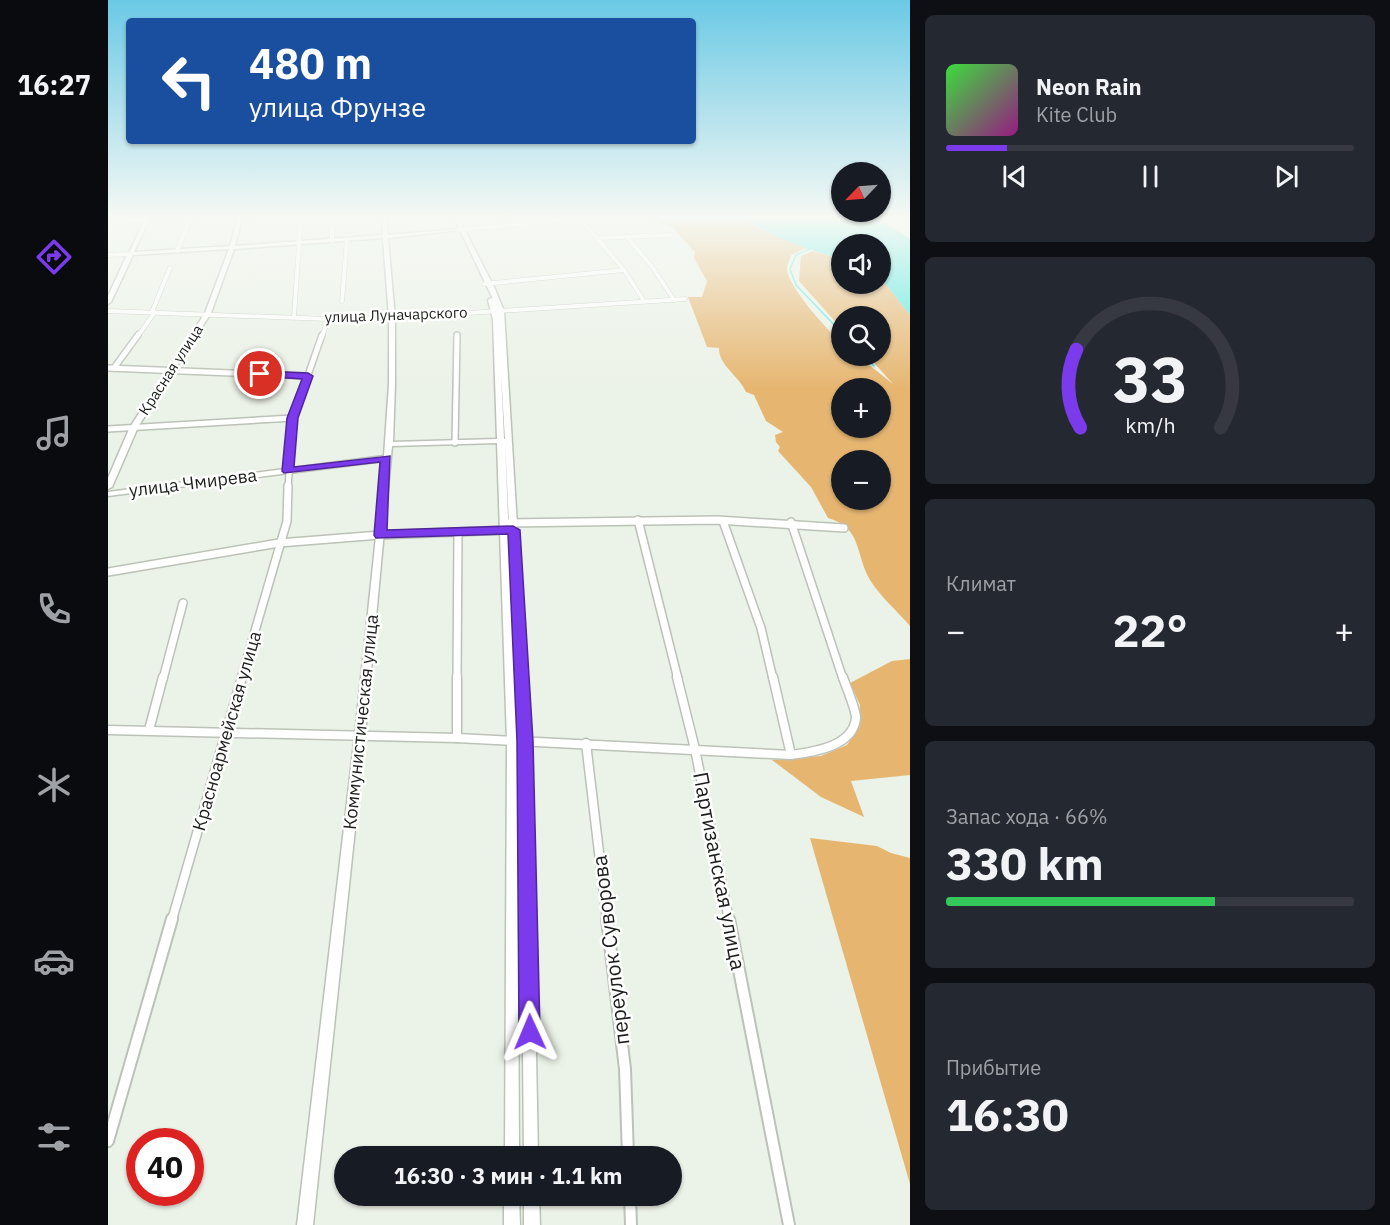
<!DOCTYPE html>
<html lang="ru">
<head>
<meta charset="utf-8">
<style>
	:root { --surface:#171b24; --page:#242831; --text:#f1f3f6; --muted:#9ea1a6; --line:#363941; --accent:#7c3aed }
	body { margin:0; font-family:"IBM Plex Sans",sans-serif; background:var(--page); color:var(--text); height:100vh; display:flex; flex-direction:column; font-size:22px; white-space:nowrap }
	* { box-sizing:border-box; margin:0 }
	p { font-size:20px; color:var(--muted) }
	.icon { flex:none; width:33px; height:33px; fill:none; stroke:currentColor; stroke-width:2; stroke-linecap:round; stroke-linejoin:round }
	.map { position:relative; flex:1; overflow:hidden }
	.details { display:flex; flex-direction:column; gap:15px; padding:15px; background:#0d0f14; width:480px }
	.details>* { flex:none }
	.banner { position:absolute; left:18px; top:18px; width:570px; height:126px; border-radius:6px; box-shadow:0 2px 4px #0004; background:#1a4fa0; color:#fff; overflow:hidden }
	.needle { width:39px; rotate:245deg }
	.buttons { position:absolute; left:723px; top:162px; display:grid; gap:12px }
	.buttons a { display:grid; place-items:center; width:60px; height:60px; border-radius:50%; background:var(--surface); box-shadow:0 2px 4px #0004; font-size:30px }
	.speed { position:absolute; left:18px; top:1128px; display:flex; gap:12px; font-size:30px; font-weight:700; text-align:center }
	.speed>* { display:grid; place-content:center; width:78px; height:78px; border-radius:50%; background:var(--surface); box-shadow:0 2px 4px #0004; line-height:1 }
	.speed .limit { border:9px solid #d22; background:#fff; color:#111 }
	.pin { position:absolute; display:grid; place-items:center; width:51px; height:51px; color:#fff; margin:-26px; border:3px solid #fff; border-radius:50%; box-shadow:0 2px 6px #0007 }
	.me { position:absolute; width:66px; margin:-33px; rotate:359deg; stroke-linejoin:round; filter:drop-shadow(0 0 4px #0008) }
	.turn { display:flex; align-items:center; gap:21px; height:126px; padding:0 24px; font-size:27px }
	.turn .icon { width:78px; height:78px; stroke-width:2.5 }
	.turn b { display:block; font-size:42px; line-height:51px }
	.big { font-size:45px; font-weight:700; line-height:1.1 }
	.details .card { flex:1; display:flex; flex-direction:column; justify-content:center; gap:9px; min-width:0; padding:0 21px; border-radius:9px; background:var(--page) }
	.details .dial { align-items:center; gap:0 }
	.dial svg { height:156px; overflow:visible; fill:none; stroke:var(--line); stroke-width:7; stroke-linecap:round; text-anchor:middle }
	.dial text { fill:var(--text); stroke:none }
	.song { display:flex; align-items:center; gap:18px }
	.cover { width:72px; height:72px; border-radius:9px; background:linear-gradient(135deg,hsl(120 70% 55%),hsl(310 70% 35%)) }
	.played { height:6px; border-radius:3px; background:linear-gradient(90deg,var(--accent) 15%,var(--line) 15%) }
	.keys { display:flex; justify-content:space-around; direction:ltr }
	.heat { display:flex; justify-content:space-between; align-items:center; font-size:33px; direction:ltr }
	.charge { height:9px; border-radius:4px; background:linear-gradient(90deg,#34c759 66%,var(--line) 0) }
	.trip { position:absolute; left:226px; top:1146px; width:348px; height:60px; border-radius:30px; background:var(--surface); box-shadow:0 2px 4px #0004; font-weight:700; line-height:60px; text-align:center }
	main { display:flex; flex:1; min-height:0 }
	.tabs { display:flex; flex-direction:column; width:108px; justify-content:space-around; align-items:center; background:#090b0e; color:var(--muted) }
	.tabs .icon { width:42px; height:42px }
	.tabs .selected { color:var(--accent) }
	.tabs b { font-size:27px; color:var(--text) }
	.map>svg:first-child { display:block }
	.green { fill:#e6b671; fill-rule:evenodd }
	.water { fill:#51e8e1 }
	.lines { fill:none; stroke-linecap:round; stroke-linejoin:round }
	.stream { stroke:#51e8e1; stroke-width:1.5 }
	.street-far4-casing { stroke:#bcc2b8; stroke-width:5 }
	.street-far3-casing { stroke:#bcc2b8; stroke-width:8 }
	.street-far2-casing { stroke:#bcc2b8; stroke-width:10 }
	.street-far1-casing { stroke:#bcc2b8; stroke-width:11 }
	.street-casing { stroke:#bcc2b8; stroke-width:14 }
	.secondary-casing { stroke:#bcc2b8; stroke-width:3 }
	.street-far4 { stroke:#fff; stroke-width:4 }
	.street-far3 { stroke:#fff; stroke-width:5 }
	.street-far2 { stroke:#fff; stroke-width:7 }
	.street-far1 { stroke:#fff; stroke-width:8 }
	.street { stroke:#fff; stroke-width:10 }
	.secondary { fill:#fff; fill-rule:evenodd }
	.route { fill:#7c3aed; stroke:#51269a; stroke-width:1.5 }
	.labels { text-anchor:middle; stroke-width:5; stroke-linejoin:round; paint-order:stroke }
	.far-street-label { font-size:15px; fill:#1c1f1b; stroke:#fff }
	.street-label { font-size:18px; fill:#1c1f1b; stroke:#fff }
	.near-street-label { font-size:21px; fill:#1c1f1b; stroke:#fff }
</style>
</head>
<body>
<main>
<nav class="tabs">
<b>16:27</b>
<svg class="icon selected" aria-label="directions" viewBox="0 0 24 24"><path d="M12 3l9 9-9 9-9-9zM9 14v-3h6M13 9l2 2-2 2"/></svg>
<svg class="icon" aria-label="music" viewBox="0 0 24 24"><path d="M9 18V5l10-2v13"/><circle cx="6" cy="18" r="3"/><circle cx="16" cy="16" r="3"/></svg>
<svg class="icon" aria-label="phone" viewBox="0 0 24 24"><path d="M5 4h4l2 5-3 2q2 4 5 5l2-3 5 2v4C11 20 4 13 5 4z"/></svg>
<svg class="icon" aria-label="climate" viewBox="0 0 24 24"><path d="M12 3v18M4 7l16 10M4 17L20 7"/></svg>
<svg class="icon" aria-label="car" viewBox="0 0 24 24"><path d="M5 17H2v-5l4-1 3-4h7l3 4 3 1v5h-3M9 17h6M6 11h13"/><circle cx="7" cy="17" r="2"/><circle cx="17" cy="17" r="2"/></svg>
<svg class="icon" aria-label="filters" viewBox="0 0 24 24"><path d="M4 7h16M4 17h16"/><circle cx="9" cy="7" r="2"/><circle cx="15" cy="17" r="2"/></svg>
</nav>
<div class="map">
<svg width="802" height="1225" viewBox="0 0 802 1225">
	<rect width="100%" height="100%" fill="#ebf2e7"/>
	<g class="green">
		<path d="M538 217H635L652 229 698 248 683 255C682 259 679 265 679 269 680 287 720 331 733 342L734 356H750L785 384 760 356H772V316H734L733 328 691 281 693 256 705 251 733 259 734 284H772L773 278 802 315V626C789 611 772 596 762 580 747 554 754 527 720 518L703 487 670 451 672 447 668 442 667 435 675 432 658 421 646 395 638 392C632 377 610 365 611 348L599 347 580 297H594L599 281 586 258 587 252 565 228ZM734 388H772V428H734ZM734 460H772V500H734Z"/>
		<polygon points="802,659 802,775 743,781 756,817 713,797 664,760 713,756 739,745 751,727 752,705 742,683 784,661"/>
		<polygon points="702,838 769,846 783,853 802,858 802,1184"/>
	</g>
	<path class="water" d="M635 217H767L802 239V315L773 278 772 244H734L733 259C699 249 664 238 635 217Z"/>
	<g class="lines">
		<g class="stream">
			<polyline points="702,249 688,255 682,269 688,285 734,333"/>
			<polyline points="756,356 766,366"/>
		</g>
		<defs>
			<g id="street-far4">
				<polyline points="471,217 516,270 536,301"/>
				<polyline points="0,223 39,219"/>
				<polyline points="350,230 473,218"/>
				<polyline points="519,237 545,268 566,300"/>
				<polyline points="489,238 564,235"/>
				<polyline points="224,241 224,229 228,217"/>
				<polyline points="69,251 83,217"/>
				<polyline points="0,255 21,254"/>
				<polyline points="376,284 516,270"/>
				<polyline points="234,301 239,240"/>
				<polyline points="0,311 220,319 284,318 577,299"/>
				<polyline points="44,312 62,268"/>
				<polyline points="186,316 193,217"/>
				<polyline points="29,337 47,312"/>
				<polyline points="214,337 220,319"/>
			</g>
			<g id="street-far3">
				<polyline points="0,368 200,376"/>
				<polyline points="6,368 30,335"/>
				<polyline points="0,429 185,418"/>
				<polyline points="347,443 349,335"/>
				<polyline points="180,488 185,418 214,335"/>
			</g>
			<g id="street-far2">
				<polyline points="530,520 570,679"/>
				<polyline points="615,521 653,628 665,679"/>
				<polyline points="683,522 735,679"/>
				<polyline points="396,523 609,520 736,528"/>
				<polyline points="0,572 171,543 272,535 400,530"/>
				<polyline points="55,679 75,603"/>
				<polyline points="133,679 179,521 180,486"/>
				<polyline points="349,679 350,532"/>
			</g>
			<g id="street-far1">
				<polyline points="569,677 587,749 621,920"/>
				<polyline points="665,677 683,755"/>
				<path d="M0 730 349 738 683 755C705 752 745 747 748 718 748 709 738 687 735 677"/>
				<polyline points="41,730 55,677"/>
				<polyline points="349,738 349,677"/>
				<polyline points="478,743 499,920"/>
				<polyline points="64,920 134,677"/>
			</g>
			<g id="street">
				<polyline points="499,919 517,1069 520,1156"/>
				<polyline points="621,919 681,1225"/>
				<polyline points="0,1141 64,919"/>
				<polyline points="522,1196 523,1225"/>
			</g>
			<g id="secondary">
				<path d="M38 217H69L67 218 41 220 26 252 122 246 130 217H134L127 246 275 235 274 217H278L280 235 351 229 346 217H350L387 289 396 311 422 741 430 1156H416L412 741 397 443 409 741 411 1156H397L399 741 389 443 284 446 257 735 205 1225H189L247 735 276 461 0 496V492L276 456 281 384V318L275 238 126 249 103 313 30 427 4 487 0 489V478L22 427 97 313 121 249 25 255 3 302 0 304V296L19 255 18 254 21 253ZM352 230 385 299 383 298 380 300 385 320 389 439 285 442 287 384V318L280 238ZM393 374 397 439H396Z"/>
				<polygon points="396,1196 411,1196 412,1225 396,1225"/>
				<polygon points="416,1196 431,1196 432,1225 416,1225"/>
			</g>
		</defs>
		<use href="#street-far4" class="street-far4-casing"/>
		<use href="#street-far3" class="street-far3-casing"/>
		<use href="#street-far2" class="street-far2-casing"/>
		<use href="#street-far1" class="street-far1-casing"/>
		<use href="#street" class="street-casing"/>
		<use href="#secondary" class="secondary-casing"/>
		<use href="#street-far4" class="street-far4"/>
		<use href="#street-far3" class="street-far3"/>
		<use href="#street-far2" class="street-far2"/>
		<use href="#street-far1" class="street-far1"/>
		<use href="#street" class="street"/>
		<use href="#secondary" class="secondary"/>
	</g>
	<linearGradient id="sky" x2="0" y2="1"><stop stop-color="#6bc9e5"/><stop offset="0.56" stop-color="#f6f9f4"/><stop offset="1" stop-color="#f6f9f4" stop-opacity="0"/></linearGradient>
	<rect width="802" height="388" fill="url(#sky)"/>
	<polygon class="route" points="152,371 200,373 205,376 190,418 186,467 282,456 279,530 405,526 412,530 425,741 432,1032 429,1040 422,1043 414,1040 411,1032 409,741 400,534 268,538 266,535 272,462 176,473 174,471 179,418 194,379 149,376 147,374"/>
	<g class="labels">
		<g class="far-street-label">
			<text transform="translate(288 315) rotate(-2)" y="5">улица Луначарского</text>
			<text transform="translate(63 370) rotate(-57)" y="5">Красная улица</text>
		</g>
		<g class="street-label">
			<text transform="translate(85 483) rotate(-7)" y="6">улица Чмирева</text>
			<text transform="translate(253 722) rotate(-84)" y="6">Коммунистическая улица</text>
			<text transform="translate(119 731) rotate(-74)" y="6">Красноармейская улица</text>
		</g>
		<g class="near-street-label">
			<text transform="translate(611 871) rotate(79)" y="7">Партизанская улица</text>
			<text transform="translate(503 950) rotate(-97)" y="7">переулок Суворова</text>
		</g>
	</g>
</svg>
<div class="buttons">
<a><svg class="needle" viewBox="-14 -14 28 28"><path d="M0-13l5 13h-10z" fill="#e53935"/><path d="M0 13l5-13h-10z" fill="#9ea1a6"/></svg></a>
<a><svg class="icon" aria-label="sound" viewBox="0 0 24 24"><path d="M4 9h4l5-4v14l-5-4H4zM17 9q2 3 0 6"/></svg></a>
<a><svg class="icon" aria-label="search" viewBox="0 0 24 24"><circle cx="10" cy="10" r="6"/><path d="M15 15l6 6"/></svg></a>
<a>+</a>
<a>−</a>
</div>
<div class="speed"><div class="limit">40</div></div>
<div class="pin" style="left:152px;top:374px;background:#d93025"><svg class="icon" aria-label="arrive" viewBox="0 0 24 24"><path d="M6 21V4h12l-3 4 3 4H6"/></svg></div>
<svg class="me" style="left:422px;top:1032px" viewBox="-20 -20 40 40"><path d="M0-17L14 15 0 8-14 15z" fill="#7c3aed" stroke="#fff" stroke-width="4"/></svg>
<div class="trip">16:30 · 3 мин · 1.1 km</div>
<div class="banner">
<div class="turn"><svg class="icon" aria-label="left" viewBox="0 0 24 24"><path d="M17 20v-9H6M10 6l-5 5 5 5"/></svg><div><b>480 m</b>улица Фрунзе</div></div>
</div>
</div>
<section class="details">
<div class="card">
<div class="song"><i class="cover"></i><div><b>Neon Rain</b><p>Kite Club</p></div></div>
<div class="played"></div>
<div class="keys"><svg class="icon" aria-label="previous" viewBox="0 0 24 24"><path d="M18 5L8 12l10 7zM5 5v14"/></svg><svg class="icon" aria-label="pause" viewBox="0 0 24 24"><path d="M8 5v14M16 5v14"/></svg><svg class="icon" aria-label="next" viewBox="0 0 24 24"><path d="M6 5l10 7-10 7zM19 5v14"/></svg></div>
</div>
<div class="card dial"><svg viewBox="0 0 100 80">
<path d="M14 69A42 42 0 1 1 86 69"/>
<path d="M14 69A42 42 0 0 1 12 29" stroke="#7c3aed"/>
<text x="50" y="56" font-size="32" font-weight="700">33</text>
<text x="50" y="72" font-size="11">km/h</text>
</svg></div>
<div class="card"><p>Климат</p>
<div class="heat"><a>−</a><b class="big">22°</b><a>+</a></div>
</div>
<div class="card"><p>Запас хода · 66%</p><b class="big">330 km</b><div class="charge"></div></div>
<div class="card"><p>Прибытие</p><b class="big">16:30</b></div>
</section>
</main>
</body>
</html>
